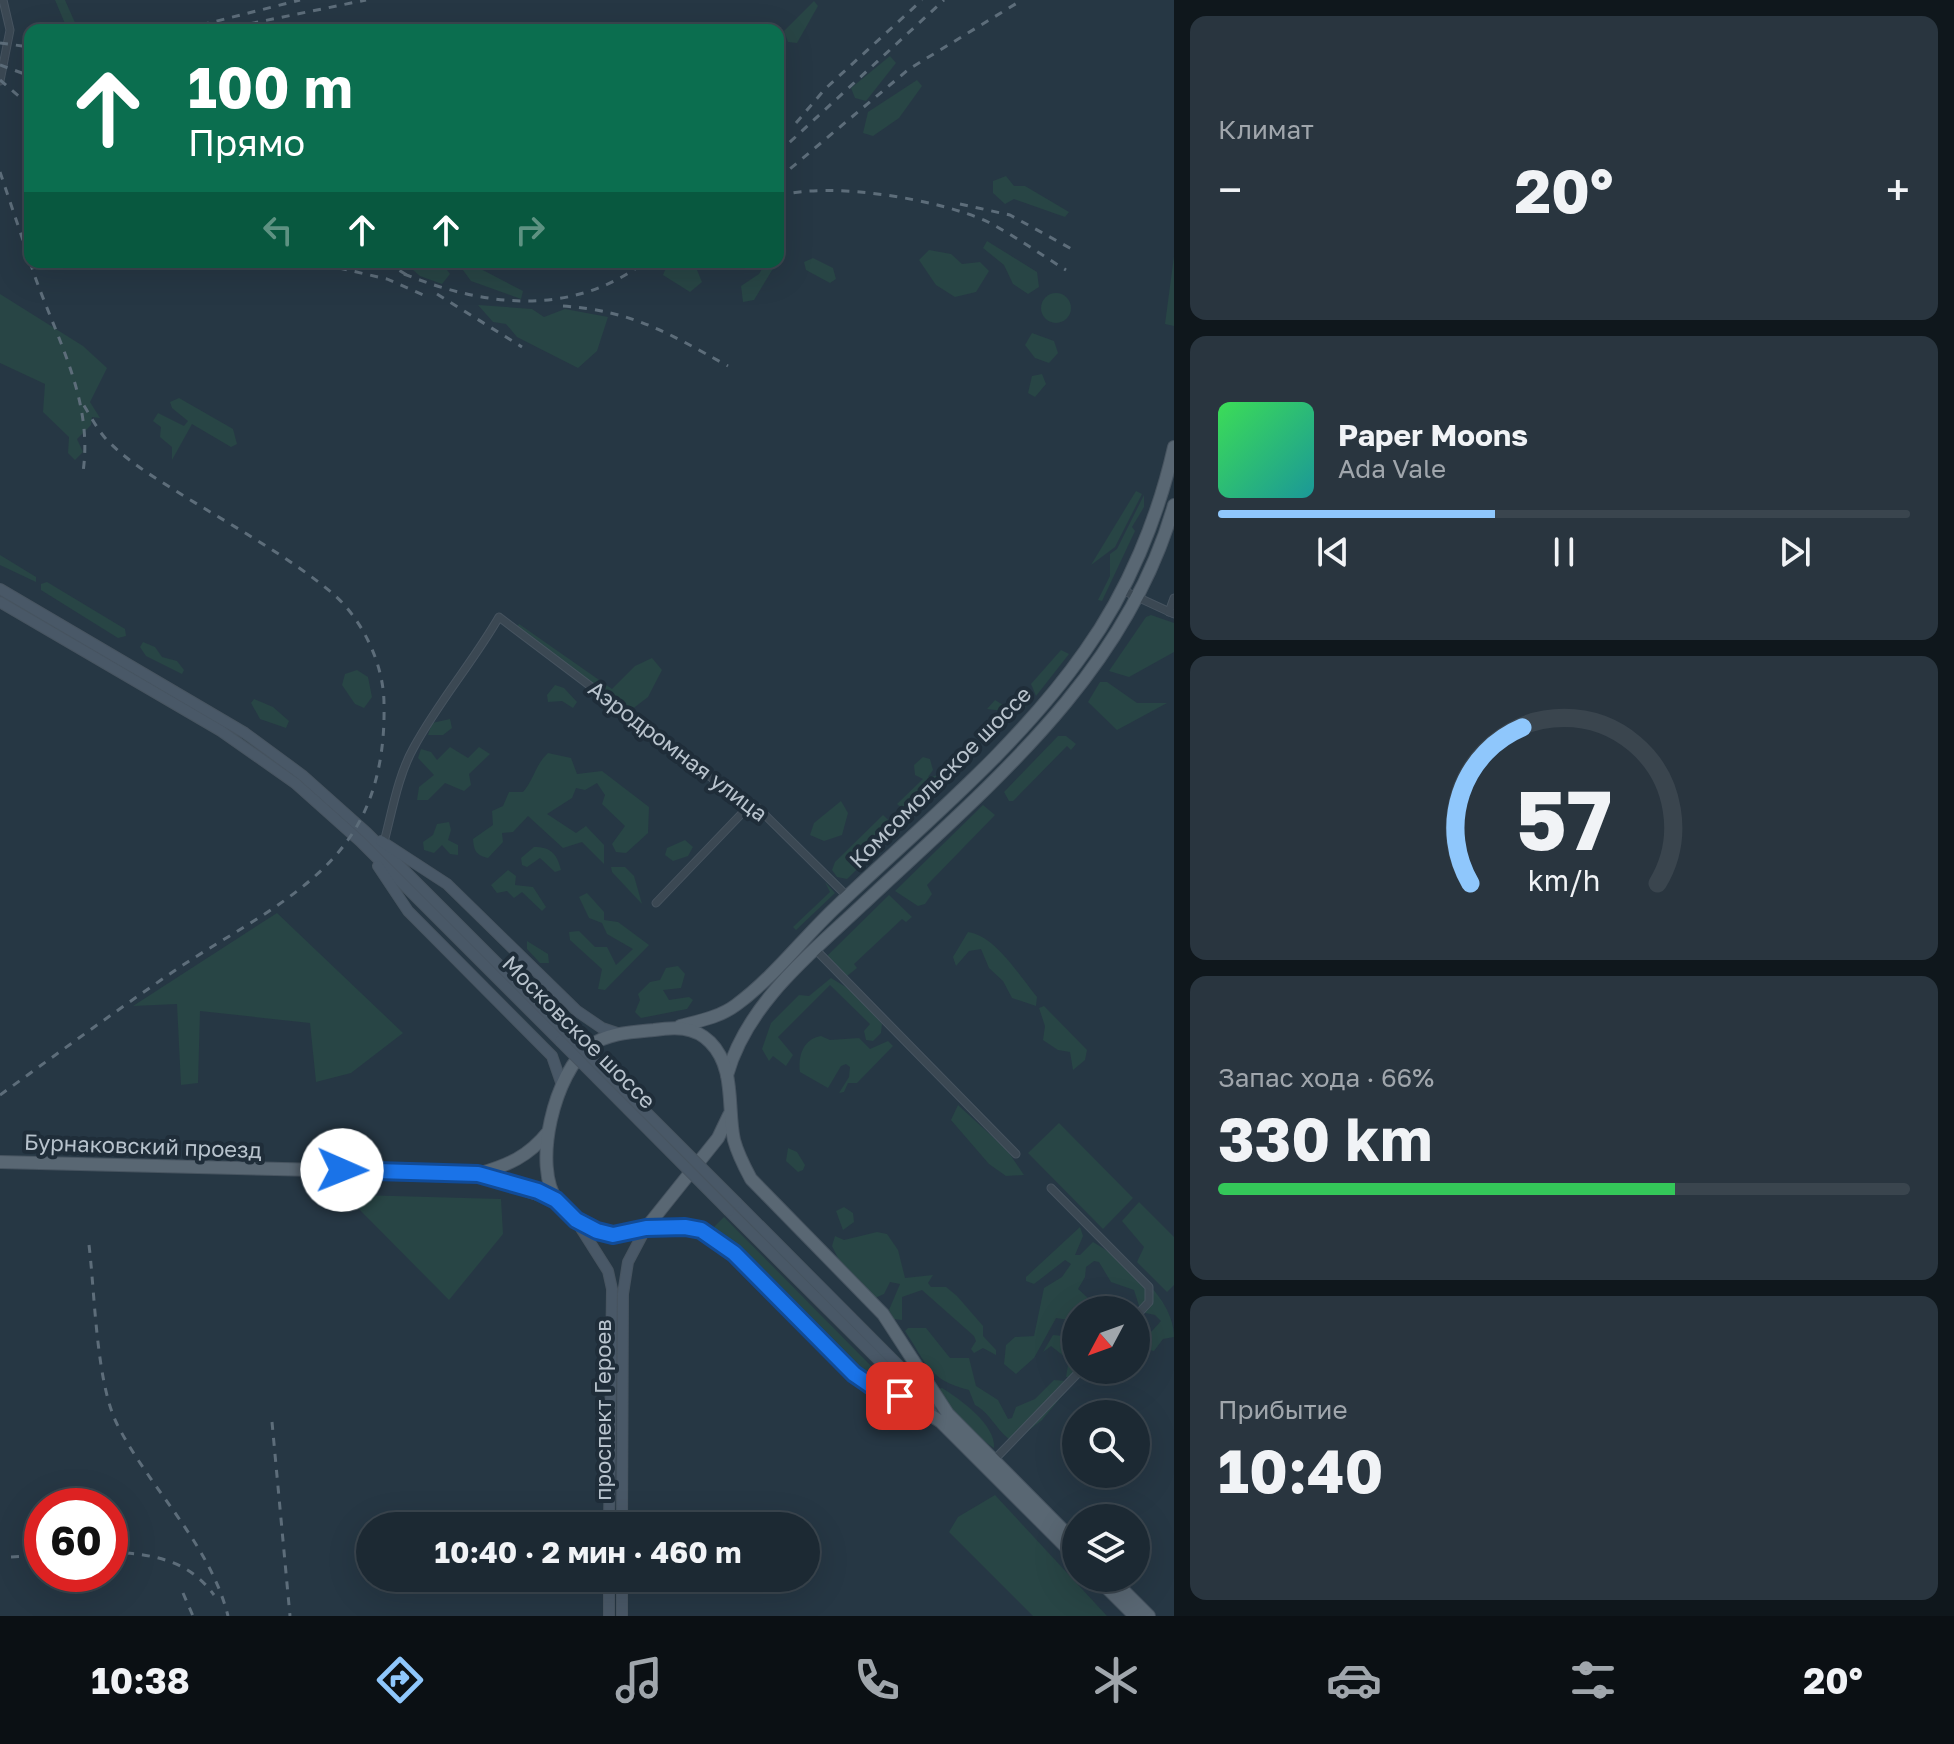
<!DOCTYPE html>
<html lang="ru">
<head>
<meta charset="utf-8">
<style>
	:root { --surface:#1c2933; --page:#29353f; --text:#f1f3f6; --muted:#a0a6ac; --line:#3a454e; --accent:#8fc7fc }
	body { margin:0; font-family:"Golos Text",sans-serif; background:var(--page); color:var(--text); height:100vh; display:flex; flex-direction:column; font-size:30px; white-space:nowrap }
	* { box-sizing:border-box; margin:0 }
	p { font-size:26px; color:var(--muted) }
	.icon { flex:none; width:44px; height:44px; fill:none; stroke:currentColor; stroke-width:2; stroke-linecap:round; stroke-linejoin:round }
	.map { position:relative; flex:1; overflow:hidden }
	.side { display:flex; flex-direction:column; gap:16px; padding:16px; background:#0f171c; width:780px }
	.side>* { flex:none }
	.banner { position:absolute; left:24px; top:24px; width:760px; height:244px; border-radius:16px; box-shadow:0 8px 32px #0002,0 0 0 2px var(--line); background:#0b6e4f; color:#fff; overflow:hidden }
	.needle { width:52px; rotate:229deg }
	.fabs { position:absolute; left:1062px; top:1296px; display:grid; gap:16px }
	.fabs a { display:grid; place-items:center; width:88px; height:88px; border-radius:50%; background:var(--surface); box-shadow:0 8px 32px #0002,0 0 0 2px var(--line); font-size:40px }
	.speed { position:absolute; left:24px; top:1488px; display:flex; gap:16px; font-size:40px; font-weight:700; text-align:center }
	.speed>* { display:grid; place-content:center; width:104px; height:104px; border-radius:50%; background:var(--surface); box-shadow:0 8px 32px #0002,0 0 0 2px var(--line); line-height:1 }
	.speed .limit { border:12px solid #d22; background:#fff; color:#111 }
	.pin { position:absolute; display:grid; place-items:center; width:68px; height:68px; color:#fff; margin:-34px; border-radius:16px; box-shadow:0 4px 12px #0006 }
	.me { position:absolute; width:88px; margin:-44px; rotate:91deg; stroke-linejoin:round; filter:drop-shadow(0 0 6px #0008) }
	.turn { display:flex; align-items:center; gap:28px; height:168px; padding:0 32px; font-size:36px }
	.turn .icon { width:104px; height:104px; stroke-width:2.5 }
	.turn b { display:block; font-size:56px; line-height:68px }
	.lanes { display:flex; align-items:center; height:76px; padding:0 32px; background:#0003; justify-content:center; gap:40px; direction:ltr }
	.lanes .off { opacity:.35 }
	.big { font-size:60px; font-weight:700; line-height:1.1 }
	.side .card { flex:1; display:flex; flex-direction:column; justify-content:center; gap:12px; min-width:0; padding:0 28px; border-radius:16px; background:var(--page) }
	.side .dial { align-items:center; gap:0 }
	.dial svg { height:208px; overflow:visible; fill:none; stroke:var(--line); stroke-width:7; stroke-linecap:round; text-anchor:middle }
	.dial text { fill:var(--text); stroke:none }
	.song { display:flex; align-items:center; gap:24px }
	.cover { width:96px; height:96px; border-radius:12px; background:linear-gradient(135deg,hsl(130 70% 55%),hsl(180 70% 35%)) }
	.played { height:8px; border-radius:4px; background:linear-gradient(90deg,var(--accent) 40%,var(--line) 40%) }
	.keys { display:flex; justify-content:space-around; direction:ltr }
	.heat { display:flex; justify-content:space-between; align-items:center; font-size:44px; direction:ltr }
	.charge { height:12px; border-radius:6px; background:linear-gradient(90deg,#34c759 66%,var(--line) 0) }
	.trip { position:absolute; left:356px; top:1512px; width:464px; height:80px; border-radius:40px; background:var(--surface); box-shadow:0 8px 32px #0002,0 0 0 2px var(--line); font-weight:700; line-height:80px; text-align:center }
	.menu { display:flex; height:128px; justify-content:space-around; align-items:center; background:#0b1014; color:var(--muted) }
	.menu .icon { width:56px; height:56px }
	.menu .on { color:var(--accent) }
	.menu b { font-size:36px; color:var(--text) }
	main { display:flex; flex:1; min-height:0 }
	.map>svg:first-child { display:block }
	.green { fill:#284545 }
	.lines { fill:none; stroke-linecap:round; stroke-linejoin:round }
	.street-casing { stroke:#475460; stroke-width:9 }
	.secondary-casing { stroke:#475460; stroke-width:12 }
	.primary-casing { stroke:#475460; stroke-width:14 }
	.street { stroke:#3b4853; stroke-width:7 }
	.secondary { stroke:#495867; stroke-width:10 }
	.primary { stroke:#596773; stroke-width:12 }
	.rail { stroke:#5d6d7a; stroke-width:3; stroke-dasharray:8 8; stroke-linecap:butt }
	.secondary-bridge-casing { stroke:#475460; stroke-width:12; stroke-linecap:butt }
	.secondary-bridge { stroke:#495867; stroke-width:10 }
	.route-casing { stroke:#114b97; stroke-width:20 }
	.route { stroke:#1a73e8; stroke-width:14 }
	.labels { text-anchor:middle; stroke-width:8; stroke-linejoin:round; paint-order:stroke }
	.street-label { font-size:22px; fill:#b8c3cd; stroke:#1f2d39 }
</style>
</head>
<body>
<main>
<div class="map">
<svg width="1174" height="1616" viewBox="0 0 1174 1616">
	<rect width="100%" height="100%" fill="#263744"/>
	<g class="green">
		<polygon points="55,0 65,0 76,25 73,30 66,26"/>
		<polygon points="814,1 818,6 797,43 788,42 784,31"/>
		<polygon points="890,56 896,63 866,101 855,98 851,88"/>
		<polygon points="917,80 922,86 899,118 873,136 863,133 868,112"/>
		<polygon points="1006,176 1014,186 1025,186 1069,212 1065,217 1014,199 1005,204 993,193 993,181"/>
		<polygon points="987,241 1037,272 1039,287 1028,294 1013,284 1004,265 983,248"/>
		<polygon points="929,250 951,254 962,264 980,262 989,271 976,292 955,297 936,285 919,260"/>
		<polygon points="1174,256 1174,326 1165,324"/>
		<polygon points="813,258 833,268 836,279 830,283 806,270 804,262"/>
		<polygon points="404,262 441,262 450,274 442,284 420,276"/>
		<polygon points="451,262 477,267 523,291 521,299 471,281 460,266"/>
		<polygon points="766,262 777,262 754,300 743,302 741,286 759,274"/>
		<polygon points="666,268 697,270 702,282 690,292 663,275"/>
		<circle cx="1056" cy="308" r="15"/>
		<polygon points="0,294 83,346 107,368 90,402 100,418 92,417 91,425 77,439 83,452 75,460 68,453 69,437 43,412 45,384 0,363"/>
		<polygon points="478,305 532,309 544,317 565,309 608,317 597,351 578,368 517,337 506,324 493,322"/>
		<polygon points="1032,333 1054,341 1058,353 1049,363 1035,358 1025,345"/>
		<polygon points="1042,374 1046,384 1035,397 1028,393 1032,376"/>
		<polygon points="179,398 233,429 237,444 231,447 192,424 172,460 172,447 160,437 161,427 153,421 158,413 184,426 188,421 172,408 170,402"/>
		<polygon points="1136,491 1142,494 1115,547 1091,565"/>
		<polygon points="1144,495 1144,507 1132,527 1135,531 1102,601 1098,600 1110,576 1110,554 1117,549"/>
		<polygon points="0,555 36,577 36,582 0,565"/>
		<polygon points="47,582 125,629 126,636 118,638 41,590 41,584"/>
		<polygon points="1151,615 1174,623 1174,652 1129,677 1109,671 1146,617"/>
		<polygon points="519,624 612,689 635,666 652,658 662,670 648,697 631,710 516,628"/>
		<polygon points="143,642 155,647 162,657 177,661 184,670 182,674 146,656 140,647"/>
		<polygon points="1061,650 1069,654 1036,696 1031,684"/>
		<polygon points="357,670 368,677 372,697 364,708 355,704 342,685 345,674"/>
		<polygon points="1100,682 1107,682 1137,703 1167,703 1117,730 1088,702"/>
		<polygon points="555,685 564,688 577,702 573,708 562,701 548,702 547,695"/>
		<polygon points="1021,694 1028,704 1020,713 987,709 995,700 1008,708"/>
		<polygon points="254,699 273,707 289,721 286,728 260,719 251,703"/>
		<polygon points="450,719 452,728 443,735 428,735 432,723"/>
		<polygon points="1058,736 1066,736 1076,744 1071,750 1067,746 1013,801 1009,801 1004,792"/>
		<polygon points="450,747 468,758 479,747 490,754 469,774 471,785 464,791 445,783 428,800 417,800 419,787 434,775 418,758 421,749 431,752 437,760"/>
		<path d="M548 753 571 758 577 774 602 771 649 807 648 833 626 853 616 852 612 844 625 826 602 804 605 795 597 783 585 790 576 788 572 798 547 814 576 833 586 826 604 845V864L582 842 563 848 528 816 513 832 502 833 503 842 488 858C476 855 474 851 473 839L493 825 492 811 503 806 509 792H523C534 780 535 765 548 753Z"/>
		<polygon points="923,757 930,759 933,770 928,777 946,774 964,763 966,766 913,817 897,804 923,779 915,775 914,765"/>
		<polygon points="841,801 848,813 842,835 824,841 810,835 814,823"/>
		<polygon points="983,805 995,815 927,885 932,894 925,904 918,906 895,891"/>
		<polygon points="883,815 898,829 847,879 837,877 832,870 835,862"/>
		<polygon points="449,822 451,830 448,840 458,845 458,855 450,854 442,845 434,853 424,850 423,842 433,835 437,824"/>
		<polygon points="685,840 693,847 688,856 673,861 665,855 667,848"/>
		<path d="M534 847C551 847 557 854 561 870L555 872 540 858 527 867 522 865 521 858Z"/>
		<polygon points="611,867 625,867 634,876 642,904 612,872"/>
		<polygon points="508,870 516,876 515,885 533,887 546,907 542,911 522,892 514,898 507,891 497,893 491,885"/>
		<polygon points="825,882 835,893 796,930 793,927 830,892"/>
		<polygon points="587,893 604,912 604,920 618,922 649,945 605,990 598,989 602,969 570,940 569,932 579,931 595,947 607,947 616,965 633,949 607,934 602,923 589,918 579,897"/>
		<polygon points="889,895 912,917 906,922 902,919 854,964 857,968 847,976 827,956"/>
		<polygon points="277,913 403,1033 351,1073 316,1082 310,1023 200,1011 198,1083 181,1085 177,1004 133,1006"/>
		<path d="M968 932C996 936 1020 977 1037 997L1036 1006 1012 998 1003 981 989 968 981 949 969 951 956 966 953 957Z"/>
		<polygon points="527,941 548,954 549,963 540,963 527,949"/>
		<polygon points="678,966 685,974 681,988 663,990 669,1000 689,997 693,1000 687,1009 641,1018 635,1012 640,1000 638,994 650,982 660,980 666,968"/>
		<polygon points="831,978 854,992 882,1024 881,1033 873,1041 866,1040 864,1031 870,1024 830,985 778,1037 793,1055 786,1066 773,1056 769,1061 762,1049 771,1023 799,995 809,996"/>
		<polygon points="1044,1006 1087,1050 1085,1060 1073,1070 1070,1052 1058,1050 1043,1040 1045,1026 1039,1008"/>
		<path d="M821 1036 830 1040 859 1038 870 1049 888 1041 893 1046 857 1083H848L844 1092 839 1093 849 1077 850 1067 846 1064 841 1066 828 1088 800 1072C798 1056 803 1039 821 1036Z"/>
		<polygon points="958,1105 1007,1150 1024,1175 1006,1176 989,1164 951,1120"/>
		<polygon points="1059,1123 1133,1198 1103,1229 1028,1153"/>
		<polygon points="788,1148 797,1152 805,1165 803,1170 798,1172 786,1161"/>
		<polygon points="322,1194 501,1199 503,1234 449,1300 353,1203 325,1203"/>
		<polygon points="1139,1202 1174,1237 1174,1285 1167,1292 1137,1262 1144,1247 1122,1221"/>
		<polygon points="844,1207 853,1213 854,1222 843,1230 836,1211"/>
		<polygon points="724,1217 879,1374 878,1377 874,1381 847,1361 714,1227"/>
		<path d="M1080 1227 1083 1236 1075 1255H1080L1093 1242C1125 1261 1174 1296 1174 1337L1163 1339 1154 1351 1140 1348 1136 1328 1151 1332 1161 1321 1155 1315 1141 1312 1134 1290 1111 1282 1099 1262 1094 1261 1086 1267 1085 1277 1078 1289 1089 1299 1086 1310H1076V1321L1056 1318 1034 1358 1016 1374 1004 1364 1006 1345 1015 1337 1034 1336 1044 1288 1062 1277 1071 1264 1065 1260 1034 1284 1026 1281V1277Z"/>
		<polygon points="877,1232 887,1234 898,1250 905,1278 933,1275 928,1283 931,1287 946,1287 957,1296 983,1326 983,1336 996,1350 996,1355 983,1348 974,1353 971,1349 976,1341 974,1336 922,1290 902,1297 902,1320 894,1319 889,1310 900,1284 890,1282 884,1294 875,1298 839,1260 832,1246 835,1236 844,1240"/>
		<path d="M908 1328H926L950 1358H969L976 1386 998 1400 1008 1419 1012 1418 1016 1407 1035 1399 1054 1380 1066 1381 1068 1389 1042 1420 1014 1442C997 1433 992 1414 975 1405L969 1390C928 1380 926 1362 905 1331Z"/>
		<polygon points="1053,1335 1063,1336 1076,1347 1076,1370 1086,1370 1079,1377 1066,1377 1069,1360 1051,1346 1043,1352"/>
		<path d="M942 1388C960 1399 996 1425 994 1448L966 1429 937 1389Z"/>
		<polygon points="995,1495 1107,1616 1033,1616 949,1532 958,1517"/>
	</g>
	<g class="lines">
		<defs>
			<g id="street">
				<polyline points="0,81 10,30 3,0"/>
				<polyline points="1122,590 1174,614"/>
				<polyline points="1169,612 1174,598"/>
				<path d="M384 842C392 812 398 775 414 747 439 701 473 662 499 617L749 806 758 808 847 896"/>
				<polyline points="656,903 749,806"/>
				<polyline points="815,949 1016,1154"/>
				<polyline points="1051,1188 1149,1287 1149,1302 1136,1316"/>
				<polyline points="994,1460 1081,1370"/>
			</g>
			<g id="secondary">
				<polyline points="0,589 245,733 302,775 367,833 568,1034"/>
				<polyline points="0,602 221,731 295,783 360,841 560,1041"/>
				<polyline points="381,841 447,884 577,1011 602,1028 620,1034"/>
				<polyline points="378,866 408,911 552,1056 562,1085"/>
				<polyline points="737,1203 935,1402"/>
				<polyline points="729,1211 932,1413"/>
				<polyline points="577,1222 608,1271 612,1289 609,1526"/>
				<polyline points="622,1526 623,1294 628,1262 646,1228"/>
				<polyline points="609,1616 609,1578"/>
				<polyline points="622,1616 622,1578"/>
			</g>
			<g id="primary">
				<path d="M680 1026C699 1021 720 1017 736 1005 773 978 803 938 836 907 921 826 1017 748 1085 651 1128 591 1158 518 1174 447"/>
				<path d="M727 1075C747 1004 809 955 861 906 985 789 1126 676 1174 505"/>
				<polyline points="0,1162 478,1174 556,1200"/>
				<path d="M478 1174C508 1165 528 1157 548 1132"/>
				<polyline points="646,1228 718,1138 729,1115"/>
				<path d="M1076 1543 948 1414 883 1314 751 1179C744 1166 738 1155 734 1140 727 1108 736 1068 710 1042 694 1026 674 1027 654 1030 632 1032 608 1033 590 1046 555 1071 531 1167 558 1202 606 1265 651 1208 704 1232 728 1243 746 1265 763 1283 793 1314 822 1345 854 1374 881 1393 913 1403 941 1422L1076 1557"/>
				<polyline points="1097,1578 1135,1616"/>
				<polyline points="1111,1578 1149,1616"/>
			</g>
		</defs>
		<use href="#street" class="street-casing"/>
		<use href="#secondary" class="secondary-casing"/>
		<use href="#primary" class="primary-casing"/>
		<use href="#street" class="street"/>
		<use href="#secondary" class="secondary"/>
		<use href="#primary" class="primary"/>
		<g class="rail">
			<polyline points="201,25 300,0"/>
			<polyline points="219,30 366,0"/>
			<polyline points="0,43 30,47"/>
			<polyline points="0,65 30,76"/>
			<polyline points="0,80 30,106"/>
			<polyline points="796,123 825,89 922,0"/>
			<polyline points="778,153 944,0"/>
			<polyline points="0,172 30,261"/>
			<polyline points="778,179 909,69 1022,0"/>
			<path d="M778 196C829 181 939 199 988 222 1015 236 1040 254 1066 270"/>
			<polyline points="960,204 1010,215 1077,252"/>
			<path d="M30 262C53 333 94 397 83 472"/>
			<polyline points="386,262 413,279"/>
			<polyline points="339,268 387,279 428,297"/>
			<path d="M404 274C486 307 571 317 645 262"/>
			<polyline points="437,294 522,347"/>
			<path d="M563 306C633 311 668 333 728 366"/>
			<path d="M0 1095C61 1051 121 1007 183 965 239 928 311 894 350 837 377 798 385 750 384 704 384 664 362 618 331 592 286 555 234 527 184 496 157 479 129 463 106 439 97 429 90 415 83 404"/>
			<path d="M89 1245C95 1294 96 1384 118 1426 151 1490 210 1544 228 1616"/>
			<polyline points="272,1422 290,1616"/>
			<path d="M110 1552C151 1554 188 1559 214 1595"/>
			<polyline points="11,1557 42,1555"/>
			<polyline points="183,1593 193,1616"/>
		</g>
		<defs>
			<g id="secondary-bridge">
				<polyline points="568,1034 737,1203"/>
				<polyline points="560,1041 729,1211"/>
			</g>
		</defs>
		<use href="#secondary-bridge" class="secondary-bridge-casing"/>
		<use href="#secondary-bridge" class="secondary-bridge"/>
	</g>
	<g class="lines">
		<defs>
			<polyline id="route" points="342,1170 478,1174 538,1191 556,1200 576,1220 597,1231 613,1235 646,1228 685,1227 701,1230 734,1253 854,1374 870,1385 900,1396"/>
		</defs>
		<use href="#route" class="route-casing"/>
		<use href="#route" class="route"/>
	</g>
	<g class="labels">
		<g class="street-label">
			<text transform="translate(678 751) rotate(37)" y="8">Аэродромная улица</text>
			<text transform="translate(940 777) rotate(-45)" y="8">Комсомольское шоссе</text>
			<text transform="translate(579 1032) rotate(45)" y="8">Московское шоссе</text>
			<text transform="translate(143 1146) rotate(2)" y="8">Бурнаковский проезд</text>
			<text transform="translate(603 1410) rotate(-90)" y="8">проспект Героев</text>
		</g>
	</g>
</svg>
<div class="fabs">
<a><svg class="needle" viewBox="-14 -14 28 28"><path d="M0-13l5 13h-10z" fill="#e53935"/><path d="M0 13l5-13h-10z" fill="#a0a6ac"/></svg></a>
<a><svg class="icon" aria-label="search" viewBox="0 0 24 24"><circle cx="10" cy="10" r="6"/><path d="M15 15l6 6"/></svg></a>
<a><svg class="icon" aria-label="layers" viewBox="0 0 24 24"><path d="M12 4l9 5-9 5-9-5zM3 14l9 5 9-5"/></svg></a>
</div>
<div class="speed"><div class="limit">60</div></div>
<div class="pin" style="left:900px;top:1396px;background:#d93025"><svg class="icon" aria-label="arrive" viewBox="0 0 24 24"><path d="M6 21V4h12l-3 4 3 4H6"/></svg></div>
<svg class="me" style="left:342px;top:1170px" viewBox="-20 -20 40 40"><circle r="19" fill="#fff"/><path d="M0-13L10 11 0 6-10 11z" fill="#1a73e8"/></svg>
<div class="trip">10:40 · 2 мин · 460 m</div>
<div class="banner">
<div class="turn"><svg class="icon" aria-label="ahead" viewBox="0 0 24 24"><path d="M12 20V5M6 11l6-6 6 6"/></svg><div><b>100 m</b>Прямо</div></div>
<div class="lanes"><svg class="icon off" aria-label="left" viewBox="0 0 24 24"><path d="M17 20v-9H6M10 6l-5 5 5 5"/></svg><svg class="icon" aria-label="ahead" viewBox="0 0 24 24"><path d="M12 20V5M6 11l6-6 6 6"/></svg><svg class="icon" aria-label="ahead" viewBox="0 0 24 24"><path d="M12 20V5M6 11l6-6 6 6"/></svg><svg class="icon off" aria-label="right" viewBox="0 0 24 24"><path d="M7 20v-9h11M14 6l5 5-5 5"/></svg></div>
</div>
</div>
<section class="side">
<div class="card"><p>Климат</p>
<div class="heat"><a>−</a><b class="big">20°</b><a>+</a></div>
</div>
<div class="card">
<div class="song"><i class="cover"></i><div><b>Paper Moons</b><p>Ada Vale</p></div></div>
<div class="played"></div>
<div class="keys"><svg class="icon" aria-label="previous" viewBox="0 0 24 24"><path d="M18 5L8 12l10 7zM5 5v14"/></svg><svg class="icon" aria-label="pause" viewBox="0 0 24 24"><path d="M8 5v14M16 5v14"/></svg><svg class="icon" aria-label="next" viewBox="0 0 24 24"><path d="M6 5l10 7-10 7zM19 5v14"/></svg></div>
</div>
<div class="card dial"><svg viewBox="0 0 100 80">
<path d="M14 69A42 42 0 1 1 86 69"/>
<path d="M14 69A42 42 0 0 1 34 9" stroke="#8fc7fc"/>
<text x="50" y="56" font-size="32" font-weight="700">57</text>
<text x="50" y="72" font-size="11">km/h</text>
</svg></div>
<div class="card"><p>Запас хода · 66%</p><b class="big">330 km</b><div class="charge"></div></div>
<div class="card"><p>Прибытие</p><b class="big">10:40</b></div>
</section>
</main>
<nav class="menu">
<b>10:38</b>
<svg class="icon on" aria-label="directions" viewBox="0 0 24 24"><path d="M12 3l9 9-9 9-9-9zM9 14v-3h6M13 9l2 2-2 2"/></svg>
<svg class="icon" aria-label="music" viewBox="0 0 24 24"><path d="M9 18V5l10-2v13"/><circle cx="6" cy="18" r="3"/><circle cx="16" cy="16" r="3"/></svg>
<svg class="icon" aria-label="phone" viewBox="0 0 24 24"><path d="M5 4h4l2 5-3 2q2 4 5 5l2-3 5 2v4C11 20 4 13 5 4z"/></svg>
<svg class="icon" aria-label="climate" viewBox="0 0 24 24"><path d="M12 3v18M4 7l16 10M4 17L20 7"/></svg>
<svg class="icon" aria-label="car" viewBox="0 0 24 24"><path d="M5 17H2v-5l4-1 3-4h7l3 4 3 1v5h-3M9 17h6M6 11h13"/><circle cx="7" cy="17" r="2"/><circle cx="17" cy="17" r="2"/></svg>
<svg class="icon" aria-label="filters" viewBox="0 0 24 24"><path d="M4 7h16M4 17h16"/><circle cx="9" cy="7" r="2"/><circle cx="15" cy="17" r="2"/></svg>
<b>20°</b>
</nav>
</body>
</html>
